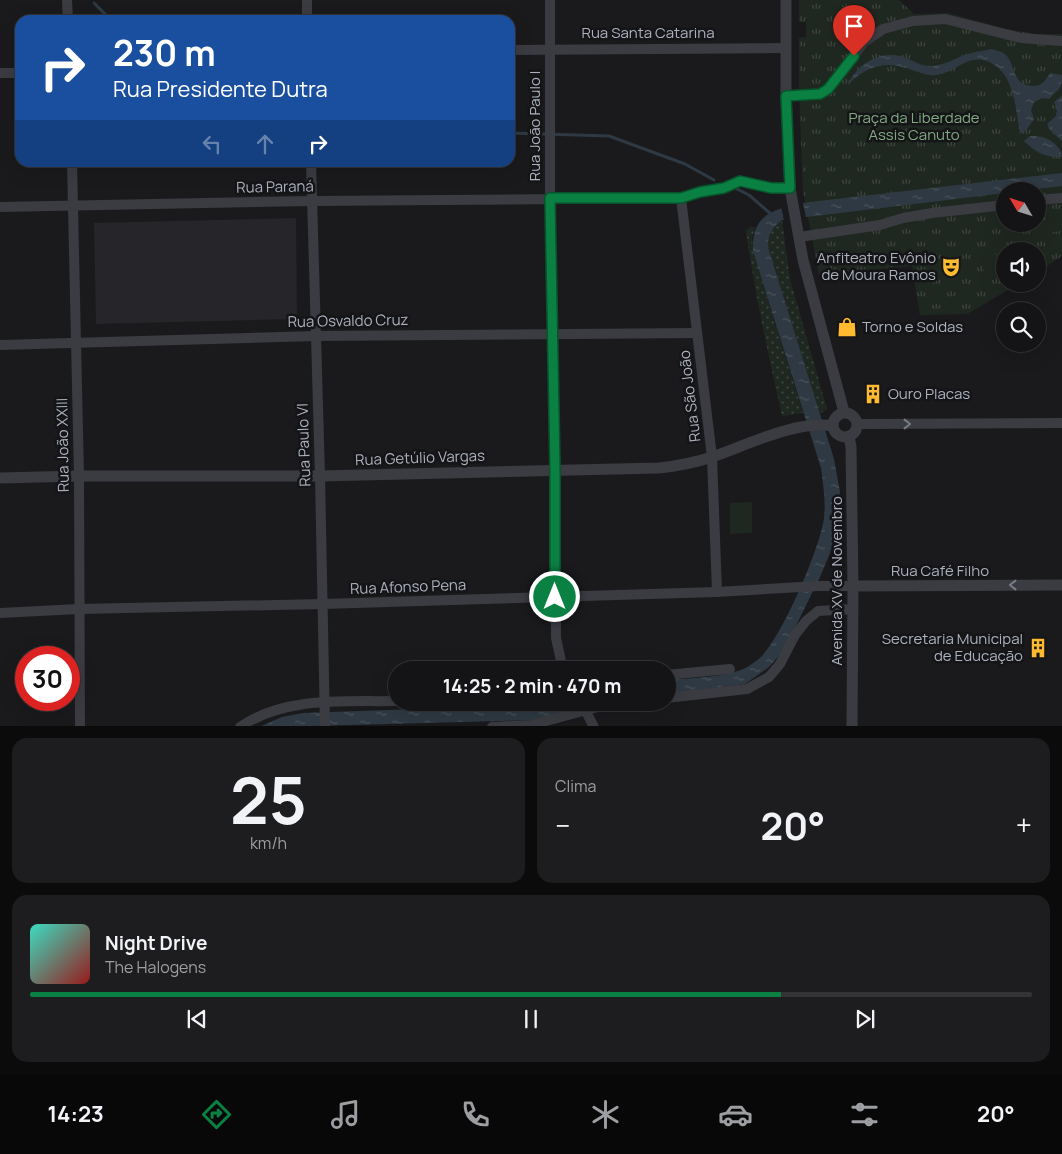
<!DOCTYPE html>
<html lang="pt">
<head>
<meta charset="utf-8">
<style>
	:root { --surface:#141416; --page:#1d1d1f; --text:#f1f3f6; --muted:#9d9ea1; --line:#333335; --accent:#0b8043 }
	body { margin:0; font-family:Manrope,sans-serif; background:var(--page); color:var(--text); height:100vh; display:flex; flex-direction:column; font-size:19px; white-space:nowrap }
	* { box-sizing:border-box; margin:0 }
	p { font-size:16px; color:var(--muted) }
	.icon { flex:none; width:28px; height:28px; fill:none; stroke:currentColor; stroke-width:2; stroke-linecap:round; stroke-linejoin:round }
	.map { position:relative; height:726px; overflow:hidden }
	.details { display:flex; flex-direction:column; gap:12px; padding:12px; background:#0b0b0c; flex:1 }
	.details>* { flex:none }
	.banner { position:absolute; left:15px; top:15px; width:500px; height:152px; border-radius:15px; box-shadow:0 5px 20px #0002,0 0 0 1px var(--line); background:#1a4fa0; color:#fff; overflow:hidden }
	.needle { width:32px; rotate:308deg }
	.tools { position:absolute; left:996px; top:182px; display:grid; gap:10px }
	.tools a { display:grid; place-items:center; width:50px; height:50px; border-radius:50%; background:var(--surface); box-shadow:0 5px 20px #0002,0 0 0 1px var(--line); font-size:25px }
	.speed { position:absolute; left:15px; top:646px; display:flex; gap:10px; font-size:25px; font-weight:700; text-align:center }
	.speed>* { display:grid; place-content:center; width:65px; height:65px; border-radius:50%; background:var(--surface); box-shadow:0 5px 20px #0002,0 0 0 1px var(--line); line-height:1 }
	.speed .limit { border:8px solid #d22; background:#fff; color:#111 }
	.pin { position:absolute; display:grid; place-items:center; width:42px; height:42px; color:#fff; margin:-51px -21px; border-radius:50% 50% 50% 0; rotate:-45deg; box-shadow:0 0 5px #0007 }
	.pin .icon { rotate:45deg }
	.me { position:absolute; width:55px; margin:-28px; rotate:0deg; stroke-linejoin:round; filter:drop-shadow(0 0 4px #0008) }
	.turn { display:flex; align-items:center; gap:18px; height:105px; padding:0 15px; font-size:22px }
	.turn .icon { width:65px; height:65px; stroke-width:2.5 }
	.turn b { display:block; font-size:35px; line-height:42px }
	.lanes { display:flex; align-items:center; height:48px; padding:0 15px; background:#0003; justify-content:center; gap:25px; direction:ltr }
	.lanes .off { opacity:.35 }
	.big { font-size:38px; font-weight:700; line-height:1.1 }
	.details .widget { flex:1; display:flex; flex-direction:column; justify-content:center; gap:8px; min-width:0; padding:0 18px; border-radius:15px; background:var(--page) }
	.details .dial { align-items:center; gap:0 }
	.dial b { font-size:65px; line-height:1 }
	.song { display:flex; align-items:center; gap:15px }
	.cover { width:60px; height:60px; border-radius:8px; background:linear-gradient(135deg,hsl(170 70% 55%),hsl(0 70% 35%)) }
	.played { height:5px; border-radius:2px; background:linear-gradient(90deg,var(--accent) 75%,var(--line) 75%) }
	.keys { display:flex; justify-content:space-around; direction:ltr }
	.heat { display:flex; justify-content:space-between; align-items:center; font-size:28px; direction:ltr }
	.details .tiles { flex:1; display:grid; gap:12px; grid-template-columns:1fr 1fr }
	.widget:last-child { grid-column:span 2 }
	.trip { position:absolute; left:388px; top:661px; width:288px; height:50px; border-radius:25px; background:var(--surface); box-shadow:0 5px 20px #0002,0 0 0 1px var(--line); font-weight:700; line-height:50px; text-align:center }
	.tabs { display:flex; height:80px; justify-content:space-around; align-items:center; background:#080809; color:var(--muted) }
	.tabs .icon { width:35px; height:35px }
	.tabs .active { color:var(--accent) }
	.tabs b { font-size:22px; color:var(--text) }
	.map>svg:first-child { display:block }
	.built { fill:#26262a }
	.grass { fill:url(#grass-dots) }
	.park { fill:url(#park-tufts); fill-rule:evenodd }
	.pitch { fill:#1f2820 }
	.water { fill:url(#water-ripples) }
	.pier { fill:#1a1a1d }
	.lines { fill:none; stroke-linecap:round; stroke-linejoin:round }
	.stream { stroke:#2e3943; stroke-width:3 }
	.minor { stroke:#3a3c42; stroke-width:10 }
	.tertiary { stroke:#3a3c42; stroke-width:11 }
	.oneway { stroke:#787c86 }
	.route-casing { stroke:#07532c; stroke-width:12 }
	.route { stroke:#0b8043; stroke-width:9 }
	.labels { text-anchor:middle; stroke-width:5; stroke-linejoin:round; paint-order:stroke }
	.street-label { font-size:15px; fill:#abb1bd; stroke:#151518 }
	.park-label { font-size:15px; fill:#81aa83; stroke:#151518 }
	.poi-label { font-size:15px; fill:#abb1bd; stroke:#151518; text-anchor:end }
</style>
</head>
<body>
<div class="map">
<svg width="1062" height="727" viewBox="0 0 1062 727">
	<defs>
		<pattern id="grass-dots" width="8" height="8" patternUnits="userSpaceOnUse" patternTransform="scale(1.25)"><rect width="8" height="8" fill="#1f2820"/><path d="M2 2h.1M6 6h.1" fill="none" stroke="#3d453e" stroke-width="1.8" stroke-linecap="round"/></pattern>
		<pattern id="park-tufts" width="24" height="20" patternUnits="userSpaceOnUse" patternTransform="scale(1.25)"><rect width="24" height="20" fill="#1f2820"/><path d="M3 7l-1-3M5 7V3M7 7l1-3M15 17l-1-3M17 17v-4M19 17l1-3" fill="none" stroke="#3d453e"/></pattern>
		<pattern id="water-ripples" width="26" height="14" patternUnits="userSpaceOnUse" patternTransform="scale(1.25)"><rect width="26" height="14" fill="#2e3943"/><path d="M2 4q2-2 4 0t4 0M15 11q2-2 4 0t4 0" fill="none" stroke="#4a535c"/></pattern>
	</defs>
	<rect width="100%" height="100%" fill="#1a1a1d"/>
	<polygon class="built" points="296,218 297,319 96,324 94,223"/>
	<g class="grass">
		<path d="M782 220 790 279 827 409 820 414 768 247C768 234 772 228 782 220Z"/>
		<path d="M751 226 755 228 752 238 753 251 803 413 782 416C768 354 755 293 746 231Z"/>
	</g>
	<path class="park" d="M799 0H899L914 14 948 13 1005 29 1035 34H1062V256L1038 272V251H1005V284H1018L967 314 920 315 912 266 819 275 803 191 799 89V38L806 37V22H799ZM1005 191H1038V224H1005Z"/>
	<g class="pitch">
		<polygon points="1062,218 1062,231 1045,233 1043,220"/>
		<polygon points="1005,253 1005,275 985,278 982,257"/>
		<polygon points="752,502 752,533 730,534 730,503"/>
	</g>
	<g class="water">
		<path d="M992 49C997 51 1002 51 1006 55 1016 66 1012 85 1032 86 1041 87 1046 80 1050 73L1062 75C1062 90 1058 89 1049 99L1042 98 1034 102 1031 110 1034 119 1027 129 1020 134C1016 111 1015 77 993 64 970 50 956 73 936 75 926 76 916 71 906 68 884 60 863 68 848 85 856 65 878 51 900 56 912 59 920 67 933 66 943 65 953 60 962 56 972 52 982 51 992 49Z"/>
		<polygon points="1062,96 1062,141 1050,130 1047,124 1056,116 1057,108 1054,102"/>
		<path d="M1030 136C1044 135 1060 142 1062 157 1046 158 1035 152 1024 141Z"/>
		<path d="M1062 173V186L1020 191H1005V193L782 220C772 228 768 234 768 247L834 459 840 492 837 524 830 553 820 577 784 650 769 667 745 684 666 694V680C689 678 730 678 749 666 753 663 758 660 761 657 783 635 820 548 824 518 826 501 823 484 821 468L753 251C751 211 778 208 810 202Z"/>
		<path d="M545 702 596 703C575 705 556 715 535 720L310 726 259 727 282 717 303 713 535 705Z"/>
	</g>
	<polygon class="pier" points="803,203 806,218 784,221 781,206"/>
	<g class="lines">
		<g class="stream">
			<polyline points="94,3 111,20"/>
			<polyline points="510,133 609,136 685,164 714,180"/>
			<polyline points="737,189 749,195 772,215"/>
		</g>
		<g class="minor">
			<polyline points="67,0 68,20"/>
			<polyline points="307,0 307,20"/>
			<polyline points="550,0 550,198 555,469 556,638 563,670"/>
			<polyline points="510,50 786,48"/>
			<polyline points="0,73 20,73"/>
			<polyline points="786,96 820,94 829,89 864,42 883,29 913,21 945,19 1021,38 1062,41"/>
			<polyline points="72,162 79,476 80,727"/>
			<polyline points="311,162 320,476 325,727"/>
			<polyline points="681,198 712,457 717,592"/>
			<polyline points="1038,200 1062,198"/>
			<polyline points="0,207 312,201 681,198 700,192 724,188 740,181 771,188 790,188"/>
			<polyline points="799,237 880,225 903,218 932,213 1005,205"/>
			<polyline points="0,345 316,336 697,333"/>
			<polyline points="858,424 1062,423"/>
			<polyline points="0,613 79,609 323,604 717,592 818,586 853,586"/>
			<polyline points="666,675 730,669"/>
			<polyline points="666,698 747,689 769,677 780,664 795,635 806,621 818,611 853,609"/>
			<polyline points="581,702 594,727"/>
			<path d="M240 727C285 696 345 702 396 701"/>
			<polyline points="492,727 531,725 605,705 625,702"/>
		</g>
		<g class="tertiary">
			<polyline points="786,0 786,96 790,188 803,260 844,412"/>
			<circle cx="845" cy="425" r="12"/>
			<polyline points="849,436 851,447 853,586 852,727"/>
			<path d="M0 478 79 476H320L659 468C677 466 694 463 712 457 747 445 796 420 833 426"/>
			<polyline points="853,586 1062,585"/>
		</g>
	</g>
	<defs><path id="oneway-chevron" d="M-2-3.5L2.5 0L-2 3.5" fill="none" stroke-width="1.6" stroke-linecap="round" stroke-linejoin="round" transform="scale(1.25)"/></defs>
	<g class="oneway">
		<use href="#oneway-chevron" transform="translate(907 424)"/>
		<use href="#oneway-chevron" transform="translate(1013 585) rotate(180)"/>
	</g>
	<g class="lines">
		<defs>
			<polyline id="route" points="555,597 555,469 550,198 681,198 700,192 724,188 740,181 771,188 790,188 786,96 820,94 828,89 854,56"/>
		</defs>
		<use href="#route" class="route-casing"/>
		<use href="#route" class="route"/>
	</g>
	<defs>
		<symbol id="theatre-bare" viewBox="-9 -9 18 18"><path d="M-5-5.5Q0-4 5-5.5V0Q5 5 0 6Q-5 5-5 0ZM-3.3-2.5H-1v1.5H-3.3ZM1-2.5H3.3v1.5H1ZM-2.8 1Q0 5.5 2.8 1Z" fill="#ffba30" stroke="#151518" stroke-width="2.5" paint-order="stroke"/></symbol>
		<symbol id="shop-bare" viewBox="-9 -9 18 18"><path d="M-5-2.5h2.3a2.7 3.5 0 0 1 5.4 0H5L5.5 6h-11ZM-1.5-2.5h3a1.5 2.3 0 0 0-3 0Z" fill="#ffba30" stroke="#151518" stroke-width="2.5" paint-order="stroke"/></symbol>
		<symbol id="building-bare" viewBox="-9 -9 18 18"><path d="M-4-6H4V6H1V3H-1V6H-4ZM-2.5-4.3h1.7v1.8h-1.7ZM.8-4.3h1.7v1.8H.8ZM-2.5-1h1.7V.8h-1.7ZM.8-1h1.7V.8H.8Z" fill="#ffba30" stroke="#151518" stroke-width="2.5" paint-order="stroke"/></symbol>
	</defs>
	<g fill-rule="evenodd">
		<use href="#theatre-bare" x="937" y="253" width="28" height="28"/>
		<use href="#shop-bare" x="833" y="313" width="28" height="28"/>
		<use href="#building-bare" x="859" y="380" width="28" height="28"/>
		<use href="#building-bare" x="1024" y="634" width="28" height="28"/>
	</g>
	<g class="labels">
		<g class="street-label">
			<text x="648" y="38">Rua Santa Catarina</text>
			<text transform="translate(535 126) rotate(-90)" y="5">Rua João Paulo I</text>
			<text transform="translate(275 187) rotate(-1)" y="5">Rua Paraná</text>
			<text transform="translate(348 321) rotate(-1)" y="5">Rua Osvaldo Cruz</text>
			<text transform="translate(690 396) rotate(-97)" y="5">Rua São João</text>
			<text transform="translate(63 445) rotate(-91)" y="5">Rua João XXIII</text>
			<text transform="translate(304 445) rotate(-92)" y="5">Rua Paulo VI</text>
			<text transform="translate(420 458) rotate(-2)" y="5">Rua Getúlio Vargas</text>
			<text x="940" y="576">Rua Café Filho</text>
			<text transform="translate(837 581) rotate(-90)" y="5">Avenida XV de Novembro</text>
			<text transform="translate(408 587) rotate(-2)" y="5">Rua Afonso Pena</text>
		</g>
		<g class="park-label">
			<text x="914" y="123">Praça da Liberdade<tspan x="914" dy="17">Assis Canuto</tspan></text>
		</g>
		<g class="poi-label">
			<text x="936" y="263">Anfiteatro Evônio<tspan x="936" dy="17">de Moura Ramos</tspan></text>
			<text x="862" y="332" text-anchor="start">Torno e Soldas</text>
			<text x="888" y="399" text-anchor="start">Ouro Placas</text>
			<text x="1023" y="644">Secretaria Municipal<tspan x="1023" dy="17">de Educação</tspan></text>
		</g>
	</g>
</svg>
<div class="tools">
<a><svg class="needle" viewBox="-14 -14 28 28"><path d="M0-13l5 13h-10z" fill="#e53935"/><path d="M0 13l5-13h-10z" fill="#9d9ea1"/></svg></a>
<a><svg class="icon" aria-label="sound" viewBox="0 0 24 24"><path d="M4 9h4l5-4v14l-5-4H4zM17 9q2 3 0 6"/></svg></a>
<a><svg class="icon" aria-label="search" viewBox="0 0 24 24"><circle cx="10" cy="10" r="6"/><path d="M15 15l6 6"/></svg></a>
</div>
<div class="speed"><div class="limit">30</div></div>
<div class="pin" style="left:854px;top:56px;background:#d93025"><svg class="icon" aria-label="arrive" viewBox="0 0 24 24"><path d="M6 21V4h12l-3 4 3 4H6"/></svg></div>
<svg class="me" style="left:555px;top:597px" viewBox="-20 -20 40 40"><circle r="17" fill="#0b8043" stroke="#fff" stroke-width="3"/><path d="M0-11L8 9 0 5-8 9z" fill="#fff"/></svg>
<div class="trip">14:25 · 2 min · 470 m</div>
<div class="banner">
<div class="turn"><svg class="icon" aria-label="right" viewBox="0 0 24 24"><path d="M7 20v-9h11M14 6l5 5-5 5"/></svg><div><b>230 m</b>Rua Presidente Dutra</div></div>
<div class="lanes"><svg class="icon off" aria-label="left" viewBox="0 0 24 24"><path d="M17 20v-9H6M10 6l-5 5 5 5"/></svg><svg class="icon off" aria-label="ahead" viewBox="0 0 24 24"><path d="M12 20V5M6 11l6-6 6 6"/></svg><svg class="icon" aria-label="right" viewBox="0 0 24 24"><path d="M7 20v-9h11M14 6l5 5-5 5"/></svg></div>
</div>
</div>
<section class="details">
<div class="tiles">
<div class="widget dial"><b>25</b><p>km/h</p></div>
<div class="widget"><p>Clima</p>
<div class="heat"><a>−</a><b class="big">20°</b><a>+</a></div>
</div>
<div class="widget">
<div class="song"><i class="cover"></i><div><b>Night Drive</b><p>The Halogens</p></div></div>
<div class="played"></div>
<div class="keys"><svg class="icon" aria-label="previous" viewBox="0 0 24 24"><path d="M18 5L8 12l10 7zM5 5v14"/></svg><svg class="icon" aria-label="pause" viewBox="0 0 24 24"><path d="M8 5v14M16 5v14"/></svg><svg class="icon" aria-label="next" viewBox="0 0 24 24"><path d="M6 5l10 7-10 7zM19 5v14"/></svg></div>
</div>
</div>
</section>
<nav class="tabs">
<b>14:23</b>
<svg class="icon active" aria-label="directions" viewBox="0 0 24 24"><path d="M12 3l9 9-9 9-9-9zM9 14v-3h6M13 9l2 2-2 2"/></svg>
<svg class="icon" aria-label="music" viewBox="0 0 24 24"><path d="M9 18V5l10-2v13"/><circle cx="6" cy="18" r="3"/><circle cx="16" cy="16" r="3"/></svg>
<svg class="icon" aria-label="phone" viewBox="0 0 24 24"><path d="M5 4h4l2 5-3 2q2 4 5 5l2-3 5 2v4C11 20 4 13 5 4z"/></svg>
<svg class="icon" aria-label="climate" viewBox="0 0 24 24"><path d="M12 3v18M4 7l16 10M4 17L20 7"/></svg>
<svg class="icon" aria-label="car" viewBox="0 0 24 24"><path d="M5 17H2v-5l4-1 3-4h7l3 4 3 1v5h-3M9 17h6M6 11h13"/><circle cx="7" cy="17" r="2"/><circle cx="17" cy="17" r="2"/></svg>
<svg class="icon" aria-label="filters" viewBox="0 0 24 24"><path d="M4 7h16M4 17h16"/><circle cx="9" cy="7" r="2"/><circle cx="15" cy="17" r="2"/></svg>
<b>20°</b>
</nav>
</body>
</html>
